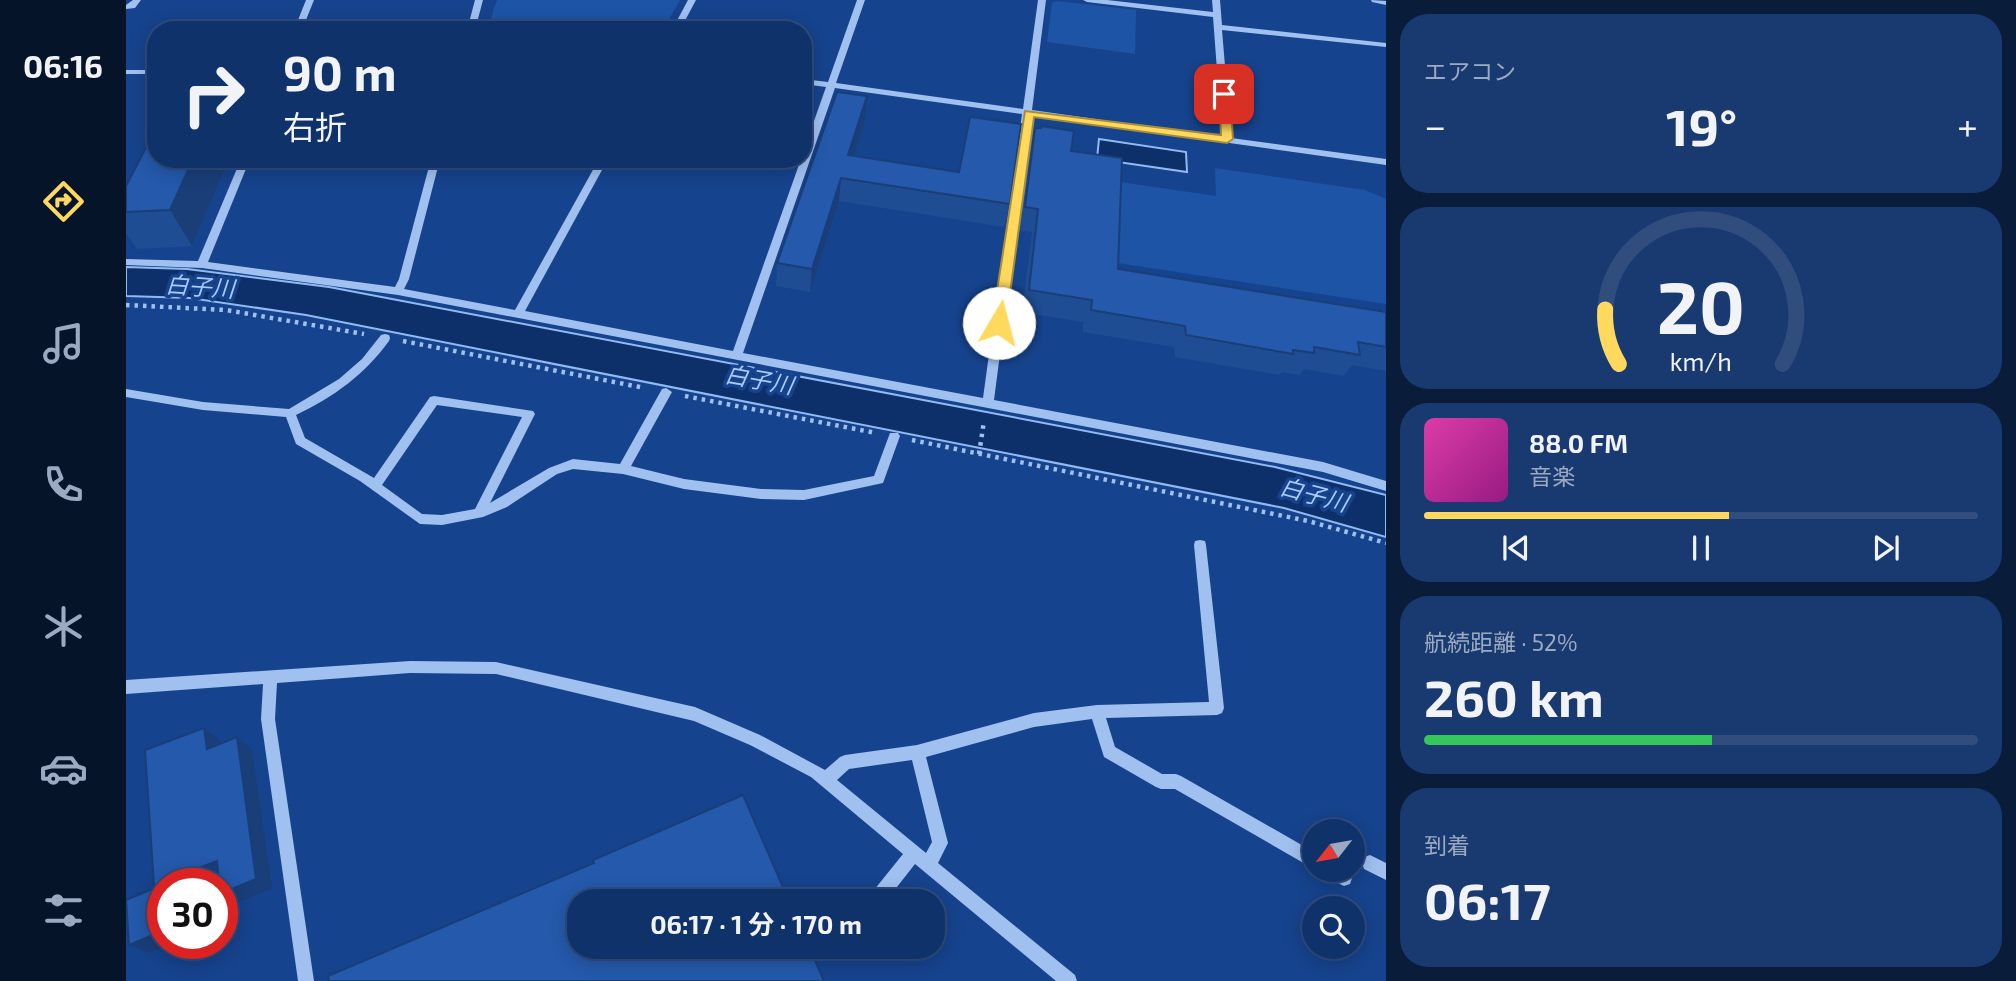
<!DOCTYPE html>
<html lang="ja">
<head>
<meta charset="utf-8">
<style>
	:root { --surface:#10326a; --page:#193a70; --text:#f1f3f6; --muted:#9caac1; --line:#304d7e; --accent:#ffd95e }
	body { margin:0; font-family:"Exo 2","Noto Sans JP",sans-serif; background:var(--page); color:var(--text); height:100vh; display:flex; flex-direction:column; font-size:26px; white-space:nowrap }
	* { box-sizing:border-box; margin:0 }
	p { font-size:23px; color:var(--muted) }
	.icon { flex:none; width:38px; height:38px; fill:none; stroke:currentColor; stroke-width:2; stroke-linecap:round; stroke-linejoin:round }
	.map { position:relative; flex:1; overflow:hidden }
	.panel { display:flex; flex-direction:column; gap:14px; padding:14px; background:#091c3a; width:630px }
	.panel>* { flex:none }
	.hud { position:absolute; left:21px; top:21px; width:665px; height:147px; border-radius:28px; box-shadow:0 4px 18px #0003,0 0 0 2px var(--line); background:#10326a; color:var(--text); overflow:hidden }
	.needle { width:46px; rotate:239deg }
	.tools { position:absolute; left:1176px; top:819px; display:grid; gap:14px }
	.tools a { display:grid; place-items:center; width:63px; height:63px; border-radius:50%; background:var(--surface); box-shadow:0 4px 18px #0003,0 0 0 2px var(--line); font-size:35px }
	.speed { position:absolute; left:21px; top:868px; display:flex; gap:14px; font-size:35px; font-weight:700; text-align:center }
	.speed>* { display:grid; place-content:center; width:91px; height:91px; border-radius:50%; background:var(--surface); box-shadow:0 4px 18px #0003,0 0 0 2px var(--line); line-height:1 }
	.speed .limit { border:10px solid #d22; background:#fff; color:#111 }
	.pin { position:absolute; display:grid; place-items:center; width:60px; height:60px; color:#fff; margin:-30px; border-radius:14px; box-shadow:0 4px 10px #0006 }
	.me { position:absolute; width:77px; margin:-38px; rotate:8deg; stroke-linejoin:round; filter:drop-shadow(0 0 5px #0008) }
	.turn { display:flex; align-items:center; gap:24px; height:147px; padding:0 21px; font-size:32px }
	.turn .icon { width:91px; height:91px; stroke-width:2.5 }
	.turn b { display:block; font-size:49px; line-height:60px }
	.big { font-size:52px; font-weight:700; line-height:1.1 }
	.panel .widget { flex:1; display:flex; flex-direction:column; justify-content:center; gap:10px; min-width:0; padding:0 24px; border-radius:28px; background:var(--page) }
	.panel .dial { align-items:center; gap:0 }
	.dial svg { height:182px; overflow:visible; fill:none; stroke:var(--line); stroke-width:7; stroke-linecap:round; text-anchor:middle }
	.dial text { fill:var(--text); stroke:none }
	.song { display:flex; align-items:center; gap:21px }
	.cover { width:84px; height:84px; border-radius:10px; background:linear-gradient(135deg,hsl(320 70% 55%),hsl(310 70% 35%)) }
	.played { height:7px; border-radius:4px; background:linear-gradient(90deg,var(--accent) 55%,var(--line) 55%) }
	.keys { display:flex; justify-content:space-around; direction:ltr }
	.heat { display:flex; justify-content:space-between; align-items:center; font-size:38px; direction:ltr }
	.charge { height:10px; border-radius:5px; background:linear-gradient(90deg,#34c759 52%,var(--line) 0) }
	.trip { position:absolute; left:441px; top:889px; width:378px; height:70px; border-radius:28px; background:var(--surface); box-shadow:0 4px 18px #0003,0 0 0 2px var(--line); font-weight:700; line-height:70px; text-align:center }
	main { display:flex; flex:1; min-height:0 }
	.tabs { display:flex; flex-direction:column; width:126px; justify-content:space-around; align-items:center; background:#06142a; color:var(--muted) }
	.tabs .icon { width:49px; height:49px }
	.tabs .current { color:var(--accent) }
	.tabs b { font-size:32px; color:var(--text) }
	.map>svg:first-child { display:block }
	.green { fill:#1e54a6 }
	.water { fill:#0e306a; stroke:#92baf2; stroke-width:2 }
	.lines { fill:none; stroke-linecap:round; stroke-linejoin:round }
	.path { stroke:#a0c0ef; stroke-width:4.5; stroke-dasharray:3.5 5; stroke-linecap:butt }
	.minor { fill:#a0c0ef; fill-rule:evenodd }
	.wall { fill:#1f4d93 }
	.shaded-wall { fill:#193e78 }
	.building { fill:#2459ab; stroke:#193e78; stroke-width:2 }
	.route { fill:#ffd95e; stroke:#a68d3d; stroke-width:2 }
	.labels { text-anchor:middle; stroke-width:7; stroke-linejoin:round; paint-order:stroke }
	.water-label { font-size:23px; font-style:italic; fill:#accaf7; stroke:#16438d }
</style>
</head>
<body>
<main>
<nav class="tabs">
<b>06:16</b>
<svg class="icon current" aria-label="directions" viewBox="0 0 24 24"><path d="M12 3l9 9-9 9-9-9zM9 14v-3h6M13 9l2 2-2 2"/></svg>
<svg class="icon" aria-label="music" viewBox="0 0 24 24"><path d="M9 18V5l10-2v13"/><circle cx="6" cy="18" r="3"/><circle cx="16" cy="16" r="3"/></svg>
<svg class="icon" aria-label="phone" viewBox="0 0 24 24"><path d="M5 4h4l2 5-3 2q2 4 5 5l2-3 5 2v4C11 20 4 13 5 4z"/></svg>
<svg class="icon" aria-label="climate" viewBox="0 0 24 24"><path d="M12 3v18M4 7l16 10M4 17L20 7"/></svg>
<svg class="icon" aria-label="car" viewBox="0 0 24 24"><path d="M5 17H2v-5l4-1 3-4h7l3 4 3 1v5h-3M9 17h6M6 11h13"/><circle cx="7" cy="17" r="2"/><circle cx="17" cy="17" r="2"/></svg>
<svg class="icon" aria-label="filters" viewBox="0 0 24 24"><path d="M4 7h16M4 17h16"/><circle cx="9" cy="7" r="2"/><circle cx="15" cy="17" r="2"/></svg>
</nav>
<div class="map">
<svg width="1260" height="981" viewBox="0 0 1260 981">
	<rect width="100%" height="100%" fill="#16438d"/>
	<g class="green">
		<polygon points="371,0 554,0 537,30 361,30"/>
		<polygon points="931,1 1010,10 1009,54 921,42 926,3"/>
		<polygon points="1089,168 1239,190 1260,199 1260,304 992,263 995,182 1090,196"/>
	</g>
	<g class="water">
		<polygon points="973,139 1060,152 1061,172 971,159"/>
		<polygon points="0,267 61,269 203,287 1149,467 1260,495 1260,537 1158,508 180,315 64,298 0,296"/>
	</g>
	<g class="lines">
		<g class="path">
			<polyline points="0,305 100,310 238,334"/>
			<polyline points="277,341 519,388"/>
			<polyline points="559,396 750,433"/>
			<polyline points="786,440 1182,521 1260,543"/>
			<polyline points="853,454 858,421"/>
		</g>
		<g class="minor">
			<polygon points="7,0 15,0 9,8 0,9 0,5"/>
			<polygon points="180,0 188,0 176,30 168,30"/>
			<polygon points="349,0 357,0 349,30 341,30"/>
			<polygon points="562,0 570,0 554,30 546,30"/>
			<path d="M731 0H739L710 83 897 109 912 0H920L906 110 1096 137 1087 17 961 2 957 0H981L1087 12 1086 0H1094L1096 25 1260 43V47L1096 30 1105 138 1260 159V165L905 115 868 400 1197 462 1260 481V491L1197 472 272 295 76 268 0 265V259L72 261 115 159H124L82 262 269 287 273 279 305 159H314L283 279 278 289 389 310 473 159H482L399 311 607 351 675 159H677V152L700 87 677 84V79L702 82ZM709 88 896 114 857 398 617 353Z"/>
			<polygon points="1245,0 1260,1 1260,5 1246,2"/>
			<rect x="0" y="70" width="30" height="4"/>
			<path d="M259 334 263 335 264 338 263 341C239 374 208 397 170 415L179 438 248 478 304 397 308 396 407 411 409 414 364 503 423 468 447 459 494 464 536 389 540 388 546 392 505 466 558 479 635 489 678 490 748 476 764 433H772L774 436 757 483 678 500 635 499 558 489 497 474 447 469 431 474 381 507 357 517 316 525 294 524 234 481 170 444 160 417 77 410 0 397V389L77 402 163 409 213 379 236 359 255 335ZM311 405 396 417 349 509 316 515 296 514 256 485Z"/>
			<path d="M1074 540 1079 541 1080 545 1098 708 1096 713 1091 715 980 718 989 747 1036 774H1050L1055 776 1188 852V869L1049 789H1035L1030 787 978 757 966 719 908 727 800 757 822 843 812 863 949 975 951 981H930L789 864 760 901H742L744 895 777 854 685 777 624 745 568 721 370 674 284 673 151 683 149 719 188 981H172L135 719 137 684 0 694V680L284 661 370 662 569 707 634 735 699 770 714 757 719 755 791 745 908 713 971 705 1083 702 1068 545 1069 541ZM786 760 806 842 800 853 711 780 723 769Z"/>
			<polygon points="1244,855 1260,863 1260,880 1238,869 1236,863 1238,857"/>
			<path d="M1195 870C1206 869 1221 866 1226 878L1224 884 1218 886 1197 876Z"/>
		</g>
	</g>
	<g class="wall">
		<polygon points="741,96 739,120 727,156 884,204 878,227 713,201 684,292 650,286 651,263"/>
		<polygon points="909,128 945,151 992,269 1260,312 1260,371 1226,365 1218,376 1178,369 1174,375 1156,372 1153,375 1049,357 1048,347 957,332 957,322 896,312 906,232 893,230 903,150"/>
		<polygon points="30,159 103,159 66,246 11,249 0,233 0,186"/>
	</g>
	<g class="shaded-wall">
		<polygon points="741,96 739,120 720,179 722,155"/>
		<polygon points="67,159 103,159 66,246 44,210"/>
		<polygon points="715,178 713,201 684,292 686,269"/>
		<polygon points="78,728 94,741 97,761 81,749"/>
		<polygon points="111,737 126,750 146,888 111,903 96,895 96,893"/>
		<polygon points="91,861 107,870 75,884 37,884 37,943 45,943 23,953 3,945 31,887 28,886"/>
	</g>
	<g class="building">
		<polygon points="711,92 741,96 722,155 833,172 844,117 895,124 884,204 715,178 686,269 651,263"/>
		<polygon points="915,126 948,131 945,151 996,158 992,269 1260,312 1260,347 1232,342 1234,355 1188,347 1188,353 1167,350 1167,354 1060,335 1059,326 965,310 966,300 903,290 912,209 899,207 909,128 915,128"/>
		<polygon points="30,128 30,159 67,159 44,210 0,212 0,186"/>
		<polygon points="78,728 81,749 111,737 130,879 96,893 96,884 93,884 91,861 28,886 19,750"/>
		<polygon points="617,795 663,901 453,901 453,947 683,947 698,981 203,981 202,976 468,863 467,860"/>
		<polygon points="31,887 34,932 3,945 0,900"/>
	</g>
	<polygon class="route" points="1098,91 1104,94 1107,139 1101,143 908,117 880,323 878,327 868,327 866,323 899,111 1095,135 1093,94"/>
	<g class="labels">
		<g class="water-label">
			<text transform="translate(74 287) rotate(4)" y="8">白子川</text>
			<text transform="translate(633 380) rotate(10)" y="8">白子川</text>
			<text transform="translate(1188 495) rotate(15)" y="8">白子川</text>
		</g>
	</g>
</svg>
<div class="tools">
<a><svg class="needle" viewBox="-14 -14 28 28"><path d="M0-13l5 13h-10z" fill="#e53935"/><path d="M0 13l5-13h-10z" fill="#9caac1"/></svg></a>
<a><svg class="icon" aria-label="search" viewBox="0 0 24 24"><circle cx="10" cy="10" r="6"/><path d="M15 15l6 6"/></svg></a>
</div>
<div class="speed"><div class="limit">30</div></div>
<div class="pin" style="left:1098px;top:94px;background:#d93025"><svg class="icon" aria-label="arrive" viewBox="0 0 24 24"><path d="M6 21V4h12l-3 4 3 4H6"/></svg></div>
<svg class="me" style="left:873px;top:323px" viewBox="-20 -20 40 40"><circle r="19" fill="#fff"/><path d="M0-13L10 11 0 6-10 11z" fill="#ffd95e"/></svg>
<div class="trip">06:17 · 1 分 · 170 m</div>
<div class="hud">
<div class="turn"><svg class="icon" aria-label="right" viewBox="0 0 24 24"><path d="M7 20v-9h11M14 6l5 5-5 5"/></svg><div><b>90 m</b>右折</div></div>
</div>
</div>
<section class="panel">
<div class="widget"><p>エアコン</p>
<div class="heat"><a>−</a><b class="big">19°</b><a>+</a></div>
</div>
<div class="widget dial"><svg viewBox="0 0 100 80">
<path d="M14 69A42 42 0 1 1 86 69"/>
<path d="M14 69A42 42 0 0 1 8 45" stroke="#ffd95e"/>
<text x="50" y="56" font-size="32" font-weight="700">20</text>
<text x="50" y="72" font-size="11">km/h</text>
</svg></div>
<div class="widget">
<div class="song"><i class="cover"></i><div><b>88.0 FM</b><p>音楽</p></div></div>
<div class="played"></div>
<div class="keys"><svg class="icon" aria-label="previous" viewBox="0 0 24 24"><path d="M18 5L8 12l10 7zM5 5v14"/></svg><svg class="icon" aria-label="pause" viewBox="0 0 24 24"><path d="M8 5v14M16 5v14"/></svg><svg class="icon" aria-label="next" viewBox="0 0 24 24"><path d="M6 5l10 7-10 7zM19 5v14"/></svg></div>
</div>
<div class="widget"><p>航続距離 · 52%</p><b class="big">260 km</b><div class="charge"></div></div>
<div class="widget"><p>到着</p><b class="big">06:17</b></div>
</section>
</main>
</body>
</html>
